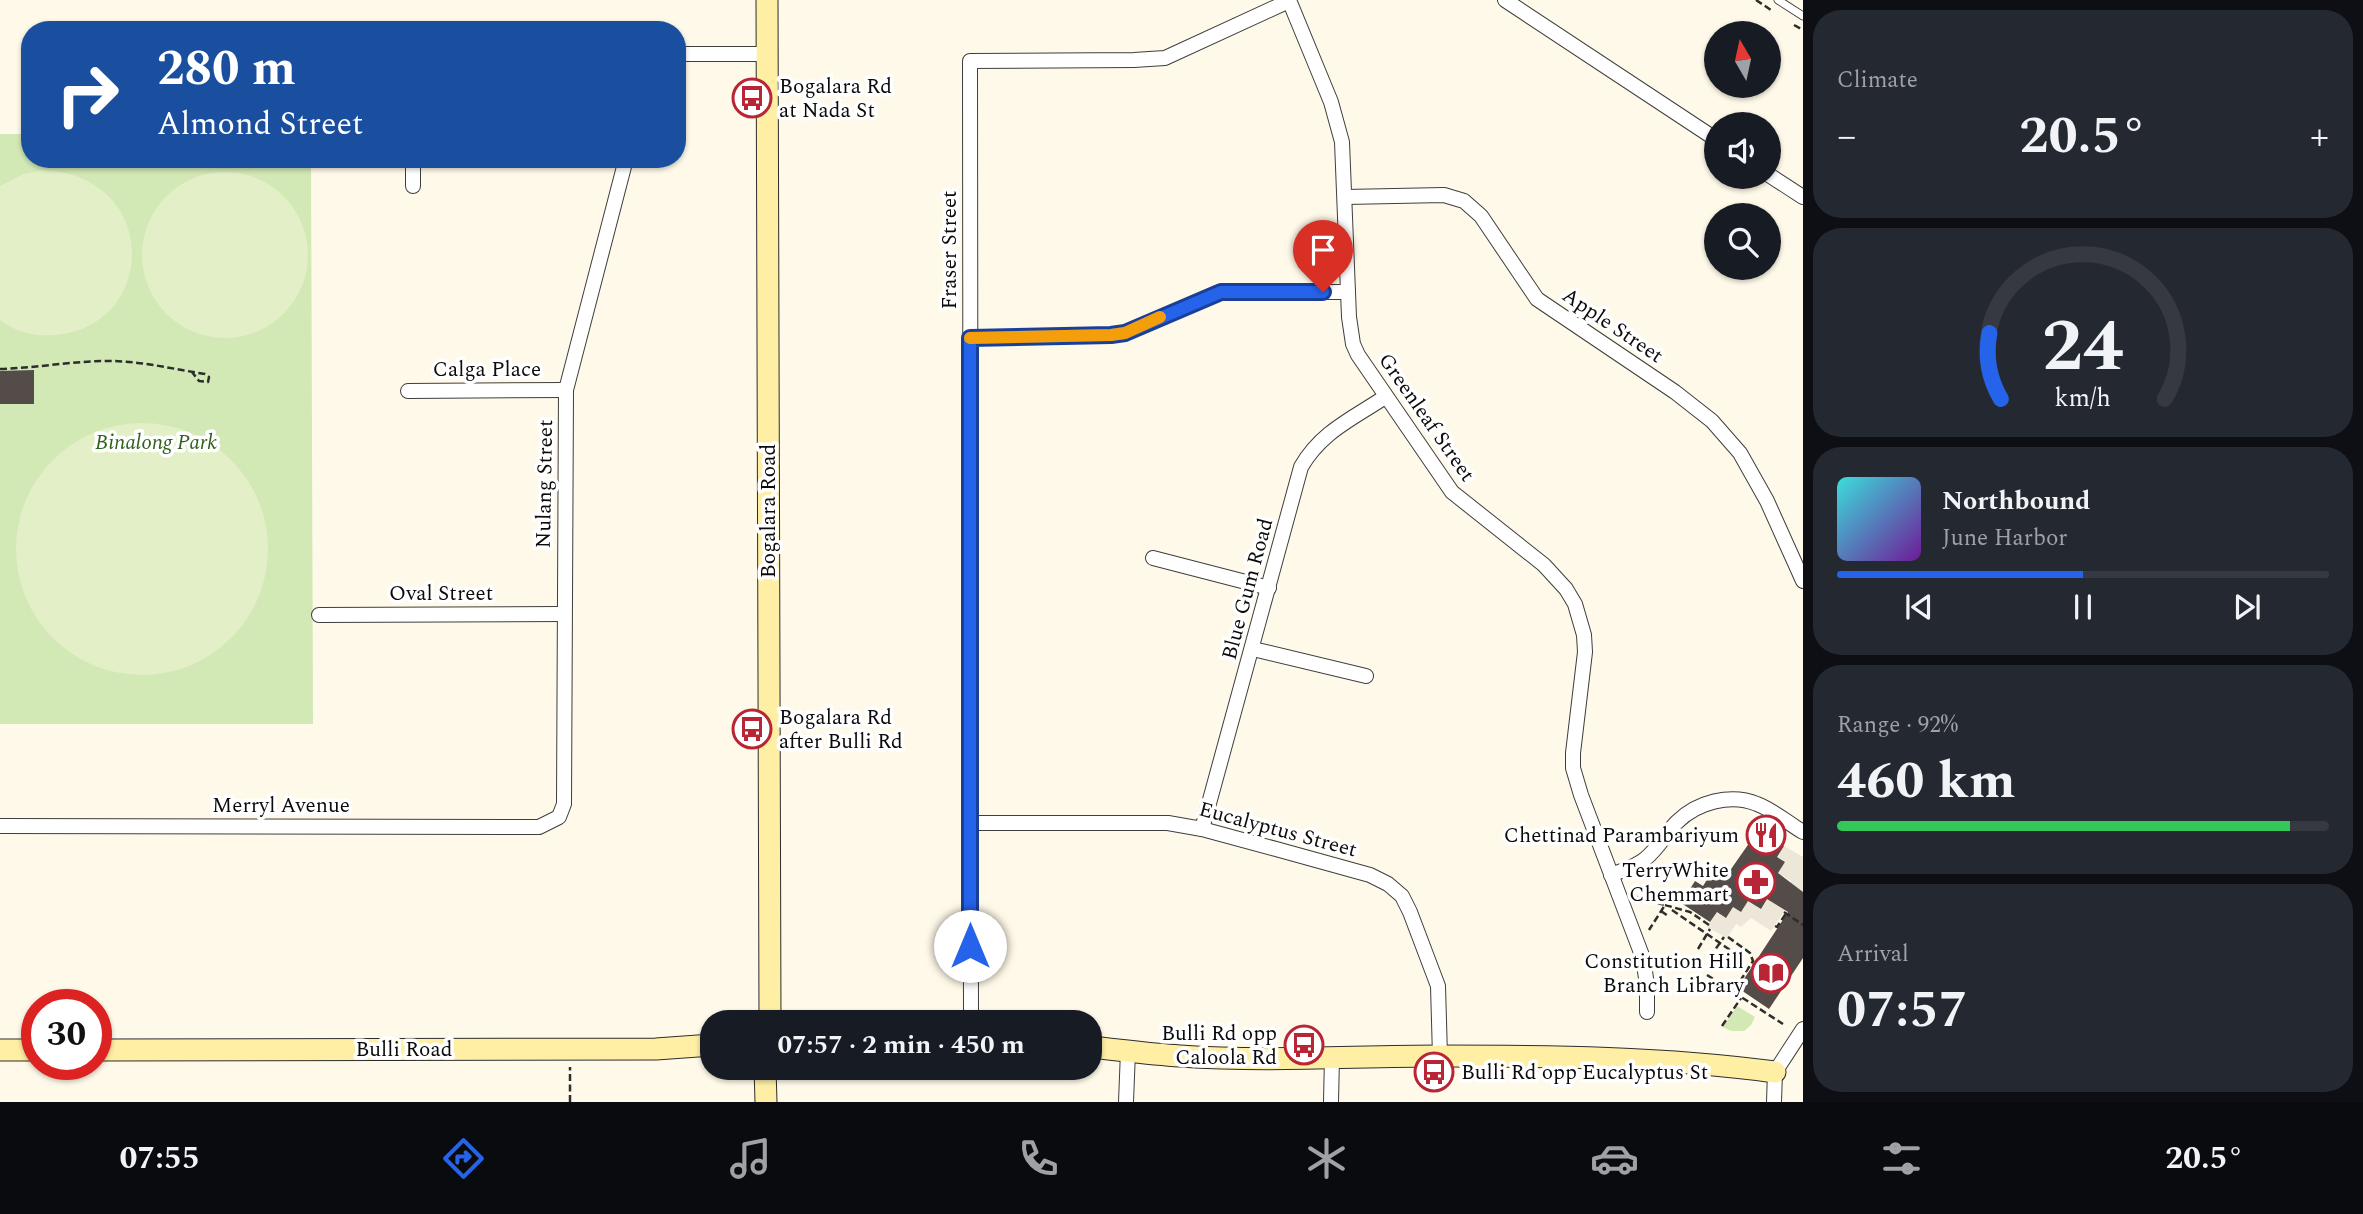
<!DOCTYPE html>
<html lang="en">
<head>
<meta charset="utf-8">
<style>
	:root { --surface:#171b24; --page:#242831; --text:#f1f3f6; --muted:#9ea1a6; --line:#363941; --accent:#2563eb }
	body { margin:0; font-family:Spectral,serif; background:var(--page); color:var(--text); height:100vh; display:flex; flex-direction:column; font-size:26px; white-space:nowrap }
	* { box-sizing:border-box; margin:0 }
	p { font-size:23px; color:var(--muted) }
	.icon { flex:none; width:38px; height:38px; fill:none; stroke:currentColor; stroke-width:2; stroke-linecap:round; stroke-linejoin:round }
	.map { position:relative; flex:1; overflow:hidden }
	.side { display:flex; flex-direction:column; gap:10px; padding:10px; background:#0d0f14; width:560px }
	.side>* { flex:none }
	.top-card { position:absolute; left:21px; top:21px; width:665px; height:147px; border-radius:28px; box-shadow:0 2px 5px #0004; background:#1a4fa0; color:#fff; overflow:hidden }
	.needle { width:46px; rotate:351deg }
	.controls { position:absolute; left:1704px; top:21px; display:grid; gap:14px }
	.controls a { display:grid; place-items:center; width:77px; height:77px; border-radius:50%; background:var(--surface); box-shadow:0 2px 5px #0004; font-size:35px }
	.speed { position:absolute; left:21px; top:989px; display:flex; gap:14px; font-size:35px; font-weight:700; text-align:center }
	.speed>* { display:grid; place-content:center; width:91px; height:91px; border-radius:50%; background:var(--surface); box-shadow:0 2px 5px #0004; line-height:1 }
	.speed .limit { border:10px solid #d22; background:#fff; color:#111 }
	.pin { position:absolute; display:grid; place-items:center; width:60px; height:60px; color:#fff; margin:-72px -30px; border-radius:50% 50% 50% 0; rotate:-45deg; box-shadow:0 0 7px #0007 }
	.pin .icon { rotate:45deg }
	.me { position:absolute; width:77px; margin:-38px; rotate:0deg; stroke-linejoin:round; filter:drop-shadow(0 0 5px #0008) }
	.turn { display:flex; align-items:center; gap:24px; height:147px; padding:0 21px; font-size:32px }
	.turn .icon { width:91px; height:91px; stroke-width:2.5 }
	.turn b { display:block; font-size:49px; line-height:60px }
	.big { font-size:52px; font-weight:700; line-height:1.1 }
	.side .card { flex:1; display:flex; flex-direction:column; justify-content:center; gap:10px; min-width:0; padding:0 24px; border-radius:28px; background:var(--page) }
	.side .dial { align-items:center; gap:0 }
	.dial svg { height:182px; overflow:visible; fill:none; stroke:var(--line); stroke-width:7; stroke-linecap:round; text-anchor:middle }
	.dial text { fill:var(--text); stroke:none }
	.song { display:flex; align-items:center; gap:21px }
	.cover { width:84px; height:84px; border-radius:10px; background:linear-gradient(135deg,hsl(180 70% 55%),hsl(280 70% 35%)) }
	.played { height:7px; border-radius:4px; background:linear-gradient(90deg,var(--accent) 50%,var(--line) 50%) }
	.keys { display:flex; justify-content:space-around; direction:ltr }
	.heat { display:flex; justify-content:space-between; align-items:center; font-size:38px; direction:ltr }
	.charge { height:10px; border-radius:5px; background:linear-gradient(90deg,#34c759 92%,var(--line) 0) }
	.trip { position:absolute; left:700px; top:1010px; width:402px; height:70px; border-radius:28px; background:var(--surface); box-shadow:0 2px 5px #0004; font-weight:700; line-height:70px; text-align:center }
	.menu { display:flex; height:112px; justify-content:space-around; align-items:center; background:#090b0e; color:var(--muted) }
	.menu .icon { width:49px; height:49px }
	.menu .current { color:var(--accent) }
	.menu b { font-size:32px; color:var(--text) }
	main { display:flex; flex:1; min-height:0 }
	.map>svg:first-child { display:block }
	.green { fill:#d2e8b5 }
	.pitch { fill:#e3efc6 }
	.plaza { fill:#ede7da }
	.building { fill:#534c48 }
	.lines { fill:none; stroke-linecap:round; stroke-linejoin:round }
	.lane-casing { stroke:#3e3e3e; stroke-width:9 }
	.street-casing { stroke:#3e3e3e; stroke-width:16 }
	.secondary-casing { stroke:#2d2d2d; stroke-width:23 }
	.path { stroke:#2d2d2d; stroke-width:2.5; stroke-dasharray:7 3.5; stroke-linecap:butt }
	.lane { stroke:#fff; stroke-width:7 }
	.street { stroke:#fff; stroke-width:14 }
	.secondary { stroke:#feefa5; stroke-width:21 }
	.route-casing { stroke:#184099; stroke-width:18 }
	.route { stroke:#2563eb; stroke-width:12 }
	.slow { stroke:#f59e0b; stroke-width:12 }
	.labels { text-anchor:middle; stroke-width:7; stroke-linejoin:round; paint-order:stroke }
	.poi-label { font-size:21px; fill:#0b0b0b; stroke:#fff; text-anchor:end }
	.street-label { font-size:21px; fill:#0b0b0b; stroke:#fff }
	.park-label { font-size:21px; font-style:italic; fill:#2f611d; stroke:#fff }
</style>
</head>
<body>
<main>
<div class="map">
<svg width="1803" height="1102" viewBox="0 0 1803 1102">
	<rect width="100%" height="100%" fill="#fff9e9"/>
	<g class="green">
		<polygon points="0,134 30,134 30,159 311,159 313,724 0,724"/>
		<polygon points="1737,1006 1755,1017 1751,1025 1744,1031 1731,1031 1723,1027"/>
	</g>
	<g class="pitch">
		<path d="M44 170C162 177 157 326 56 335 36 337 15 332 0 320V186L23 174Z"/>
		<circle cx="225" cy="255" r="83"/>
		<circle cx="142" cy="549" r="126"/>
	</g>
	<polygon class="plaza" points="1784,846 1803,857 1803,892 1797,892 1771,931 1751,918 1741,927 1736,924 1727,938 1707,927 1717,912 1726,918 1733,907 1741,912 1748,901 1761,909 1768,898 1784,892 1791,881 1778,873 1785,862 1777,857"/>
	<g class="building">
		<polygon points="34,370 34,404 0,404 0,371"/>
		<polygon points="1759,829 1784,846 1777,857 1785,862 1778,873 1803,892 1803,958 1769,1009 1738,988 1788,912 1767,899 1761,909 1748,901 1741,912 1733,907 1726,918 1717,912 1710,922 1681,903 1695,881 1703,886 1717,864 1729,872"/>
	</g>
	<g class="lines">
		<defs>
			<polyline id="lane" points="1778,0 1803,16"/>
			<g id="street">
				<polyline points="1289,0 1331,102 1342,142 1349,317 1353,344 1358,355 1452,492 1544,565 1566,589 1575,604 1584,635 1585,652 1573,753 1573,768 1581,795 1643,958 1647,985 1647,1012"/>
				<polyline points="1505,0 1717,140"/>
				<polyline points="677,54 767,54"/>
				<polyline points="413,159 413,186"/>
				<polyline points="1769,175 1803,197"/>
				<polyline points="1345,197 1444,195 1464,201 1481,216 1537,299 1675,392 1712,421 1740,453 1767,501 1803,581"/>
				<polyline points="970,338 1111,335 1125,333 1221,292 1348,292"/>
				<polyline points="408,391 566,390"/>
				<polyline points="1153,558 1269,588"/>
				<polyline points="319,615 564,614"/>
				<polyline points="1253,649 1366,676"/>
				<polyline points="969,823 1168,823 1202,829 1276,849 1370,875 1388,884 1402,896 1410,912 1438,986 1440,1056"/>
				<polyline points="0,826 539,827 559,817 564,804 566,390 626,159"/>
				<path d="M1202 829 1301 467C1321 432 1352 419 1385 397"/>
				<path d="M1611 875C1623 870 1636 867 1645 859 1658 849 1666 833 1677 822 1697 802 1731 793 1757 804 1773 810 1788 823 1803 832"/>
				<polyline points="971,1022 970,61 1134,60 1165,58 1289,1"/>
				<polyline points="1126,1102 1128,1051"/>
				<polyline points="1331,1102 1332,1057"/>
				<polyline points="1774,1102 1775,1072 1803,1029"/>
			</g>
			<g id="secondary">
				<polyline points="767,0 770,1022"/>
				<path d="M1090 1047C1120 1050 1150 1054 1180 1056 1267 1062 1354 1056 1440 1056 1552 1056 1664 1057 1775 1072"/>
				<polyline points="0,1050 37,1050"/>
				<polyline points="96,1050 656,1049 712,1045"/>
				<polyline points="765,1068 766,1102"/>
			</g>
		</defs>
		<use href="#lane" class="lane-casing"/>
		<use href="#street" class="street-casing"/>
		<use href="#secondary" class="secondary-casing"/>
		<g class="path">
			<polyline points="1756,0 1771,10"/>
			<polyline points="1794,25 1803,30"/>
			<path d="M0 369C36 368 72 361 108 361 141 361 173 369 205 374L209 377 208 382 199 381 192 372"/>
			<polyline points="1637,897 1665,905 1649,930"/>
			<polyline points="1665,905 1690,912 1709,925"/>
			<polyline points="1672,910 1733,952"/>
			<polyline points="1661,911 1668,916"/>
			<polyline points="1784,912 1803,925"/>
			<polyline points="1775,926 1777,927 1785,915 1788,914"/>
			<polyline points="1728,937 1750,953 1753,961 1733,992"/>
			<polyline points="1698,949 1710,929"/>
			<polyline points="1710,957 1724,937"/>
			<polyline points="1707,975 1783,1024"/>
			<polyline points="1722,1026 1741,998"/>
			<polyline points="570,1102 570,1067"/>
		</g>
		<use href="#lane" class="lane"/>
		<use href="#street" class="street"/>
		<use href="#secondary" class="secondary"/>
	</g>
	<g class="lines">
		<defs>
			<polyline id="route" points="970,946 970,338 1111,335 1125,333 1221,292 1323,292"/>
		</defs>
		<use href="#route" class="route-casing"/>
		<use href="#route" class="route"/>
		<polyline class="slow" points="970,338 1111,335 1125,333 1160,317"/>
	</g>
	<defs>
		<symbol id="bus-ring" viewBox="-11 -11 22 22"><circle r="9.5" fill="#fff" stroke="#b82635" stroke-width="1.5"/><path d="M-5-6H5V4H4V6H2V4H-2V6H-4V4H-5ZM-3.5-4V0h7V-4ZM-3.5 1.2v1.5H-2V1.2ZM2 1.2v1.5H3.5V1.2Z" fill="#b82635"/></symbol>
		<symbol id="restaurant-ring" viewBox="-11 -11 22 22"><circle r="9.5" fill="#fff" stroke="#b82635" stroke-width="1.5"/><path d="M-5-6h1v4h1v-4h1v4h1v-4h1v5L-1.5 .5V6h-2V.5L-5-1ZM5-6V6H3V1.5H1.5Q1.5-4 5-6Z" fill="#b82635"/></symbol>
		<symbol id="pharmacy-ring" viewBox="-11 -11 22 22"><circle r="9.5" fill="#fff" stroke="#b82635" stroke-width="1.5"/><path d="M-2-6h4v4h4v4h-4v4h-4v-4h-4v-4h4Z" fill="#b82635"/></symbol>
		<symbol id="library-ring" viewBox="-11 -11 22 22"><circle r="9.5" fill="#fff" stroke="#b82635" stroke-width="1.5"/><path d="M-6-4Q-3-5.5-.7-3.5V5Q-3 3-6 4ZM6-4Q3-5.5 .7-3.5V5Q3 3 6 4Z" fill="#b82635"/></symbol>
	</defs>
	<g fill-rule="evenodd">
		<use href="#bus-ring" x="730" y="76" width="44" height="44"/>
		<use href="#bus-ring" x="730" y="707" width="44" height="44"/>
		<use href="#restaurant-ring" x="1744" y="813" width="44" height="44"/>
		<use href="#pharmacy-ring" x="1734" y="860" width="44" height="44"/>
		<use href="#library-ring" x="1749" y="951" width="44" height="44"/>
		<use href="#bus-ring" x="1282" y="1023" width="44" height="44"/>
		<use href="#bus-ring" x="1412" y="1050" width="44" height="44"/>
	</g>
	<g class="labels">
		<g class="poi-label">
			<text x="779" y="93" text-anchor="start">Bogalara Rd<tspan x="779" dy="24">at Nada St</tspan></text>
			<text x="779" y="724" text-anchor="start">Bogalara Rd<tspan x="779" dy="24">after Bulli Rd</tspan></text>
			<text x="1739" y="842">Chettinad Parambariyum</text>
			<text x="1729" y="877">TerryWhite<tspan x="1729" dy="24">Chemmart</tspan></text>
			<text x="1744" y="968">Constitution Hill<tspan x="1744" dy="24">Branch Library</tspan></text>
			<text x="1277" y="1040">Bulli Rd opp<tspan x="1277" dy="24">Caloola Rd</tspan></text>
			<text x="1461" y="1079" text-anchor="start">Bulli Rd opp Eucalyptus St</text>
		</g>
		<g class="street-label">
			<text transform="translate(949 250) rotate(-90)" y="7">Fraser Street</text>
			<text transform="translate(1613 325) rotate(34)" y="7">Apple Street</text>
			<text x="487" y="376">Calga Place</text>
			<text transform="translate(1427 417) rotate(55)" y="7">Greenleaf Street</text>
			<text transform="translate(544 484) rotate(-89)" y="7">Nulang Street</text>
			<text transform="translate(768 511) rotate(-90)" y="7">Bogalara Road</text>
			<text transform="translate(1247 589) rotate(-75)" y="7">Blue Gum Road</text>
			<text x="441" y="600">Oval Street</text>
			<text x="281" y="812">Merryl Avenue</text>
			<text transform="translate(1278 829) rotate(15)" y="7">Eucalyptus Street</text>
			<text x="404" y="1056">Bulli Road</text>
		</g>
		<g class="park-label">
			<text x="156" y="449">Binalong Park</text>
		</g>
	</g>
</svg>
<div class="controls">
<a><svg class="needle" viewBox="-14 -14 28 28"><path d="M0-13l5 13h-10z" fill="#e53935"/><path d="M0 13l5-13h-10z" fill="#9ea1a6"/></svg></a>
<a><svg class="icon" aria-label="sound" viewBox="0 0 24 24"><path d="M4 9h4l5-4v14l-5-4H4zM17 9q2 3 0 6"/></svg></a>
<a><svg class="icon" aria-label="search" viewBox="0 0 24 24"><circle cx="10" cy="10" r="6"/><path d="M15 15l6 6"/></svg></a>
</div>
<div class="speed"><div class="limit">30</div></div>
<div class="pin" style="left:1323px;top:292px;background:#d93025"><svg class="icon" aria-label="arrive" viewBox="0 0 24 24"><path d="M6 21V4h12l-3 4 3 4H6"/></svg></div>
<svg class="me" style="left:970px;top:946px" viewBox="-20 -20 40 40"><circle r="19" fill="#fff"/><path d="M0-13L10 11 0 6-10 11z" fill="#2563eb"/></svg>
<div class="trip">07:57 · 2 min · 450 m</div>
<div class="top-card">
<div class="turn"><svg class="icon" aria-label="right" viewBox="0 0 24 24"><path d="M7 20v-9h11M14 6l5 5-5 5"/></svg><div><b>280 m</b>Almond Street</div></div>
</div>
</div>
<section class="side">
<div class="card"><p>Climate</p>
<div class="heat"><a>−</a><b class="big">20.5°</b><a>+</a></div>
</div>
<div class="card dial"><svg viewBox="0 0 100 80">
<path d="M14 69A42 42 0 1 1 86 69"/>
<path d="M14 69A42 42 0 0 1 9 40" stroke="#2563eb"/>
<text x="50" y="56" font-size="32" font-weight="700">24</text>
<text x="50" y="72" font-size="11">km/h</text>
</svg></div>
<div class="card">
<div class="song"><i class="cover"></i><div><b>Northbound</b><p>June Harbor</p></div></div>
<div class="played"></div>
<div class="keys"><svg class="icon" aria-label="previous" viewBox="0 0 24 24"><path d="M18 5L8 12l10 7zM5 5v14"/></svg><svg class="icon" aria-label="pause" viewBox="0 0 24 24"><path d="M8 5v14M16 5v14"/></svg><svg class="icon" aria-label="next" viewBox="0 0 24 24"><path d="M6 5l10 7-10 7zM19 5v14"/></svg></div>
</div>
<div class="card"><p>Range · 92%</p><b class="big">460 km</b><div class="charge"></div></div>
<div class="card"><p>Arrival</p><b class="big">07:57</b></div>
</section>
</main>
<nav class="menu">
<b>07:55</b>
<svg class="icon current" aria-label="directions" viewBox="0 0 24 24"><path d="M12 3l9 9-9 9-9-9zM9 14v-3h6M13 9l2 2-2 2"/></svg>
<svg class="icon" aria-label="music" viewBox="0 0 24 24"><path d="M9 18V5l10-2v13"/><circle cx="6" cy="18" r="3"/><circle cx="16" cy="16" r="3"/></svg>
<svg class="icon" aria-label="phone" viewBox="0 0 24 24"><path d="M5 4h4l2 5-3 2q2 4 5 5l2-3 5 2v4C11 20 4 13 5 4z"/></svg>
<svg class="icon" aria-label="climate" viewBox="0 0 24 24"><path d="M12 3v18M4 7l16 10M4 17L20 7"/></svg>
<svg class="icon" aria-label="car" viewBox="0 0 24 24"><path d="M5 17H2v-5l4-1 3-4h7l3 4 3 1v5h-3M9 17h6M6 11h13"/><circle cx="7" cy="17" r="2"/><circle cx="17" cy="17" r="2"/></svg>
<svg class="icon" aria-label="filters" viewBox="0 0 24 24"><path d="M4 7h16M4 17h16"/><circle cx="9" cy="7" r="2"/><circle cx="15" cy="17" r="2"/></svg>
<b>20.5°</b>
</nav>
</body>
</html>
